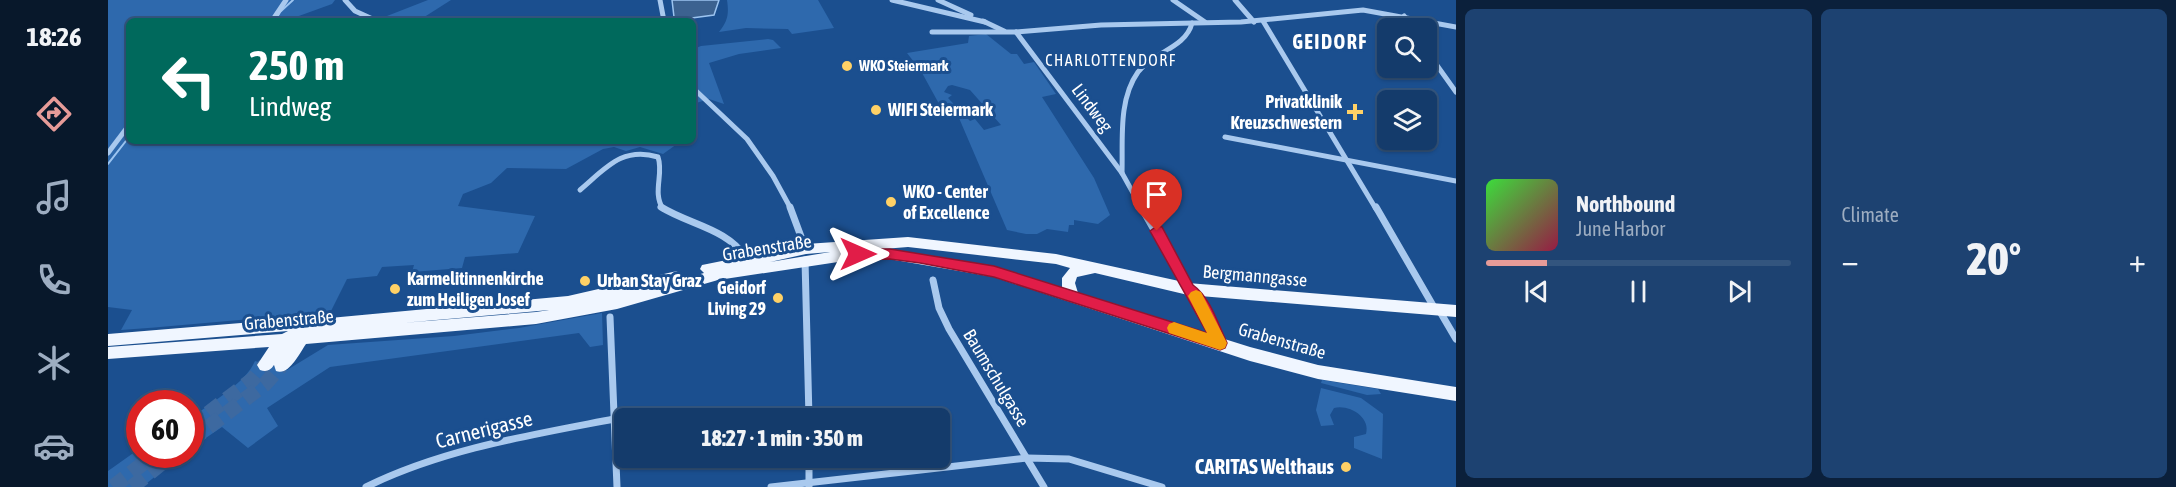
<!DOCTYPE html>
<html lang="en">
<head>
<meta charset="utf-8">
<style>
	:root { --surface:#143b6b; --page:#1d4271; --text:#f1f3f6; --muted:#9dadc1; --line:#33557e; --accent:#e69b98 }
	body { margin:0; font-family:"Asap Condensed",sans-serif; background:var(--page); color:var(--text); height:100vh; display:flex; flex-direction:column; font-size:22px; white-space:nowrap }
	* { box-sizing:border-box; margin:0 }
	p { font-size:20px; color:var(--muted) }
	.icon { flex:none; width:33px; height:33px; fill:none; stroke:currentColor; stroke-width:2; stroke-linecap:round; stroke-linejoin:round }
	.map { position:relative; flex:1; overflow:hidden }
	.details { display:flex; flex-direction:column; gap:9px; padding:9px; background:#0b203b; width:720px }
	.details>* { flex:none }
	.hud { position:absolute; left:18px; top:18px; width:570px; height:126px; border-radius:9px; box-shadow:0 2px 4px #0004,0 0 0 2px var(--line); background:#00695c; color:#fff; overflow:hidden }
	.tools { position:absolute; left:1269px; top:18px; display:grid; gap:12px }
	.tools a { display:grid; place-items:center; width:60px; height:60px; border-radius:9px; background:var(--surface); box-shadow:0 2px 4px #0004,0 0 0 2px var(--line); font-size:30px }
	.speed { position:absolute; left:18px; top:390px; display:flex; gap:12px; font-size:30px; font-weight:700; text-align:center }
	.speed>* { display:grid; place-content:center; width:78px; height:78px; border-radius:50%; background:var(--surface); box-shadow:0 2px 4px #0004,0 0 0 2px var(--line); line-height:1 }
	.speed .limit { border:9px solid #d22; background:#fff; color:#111 }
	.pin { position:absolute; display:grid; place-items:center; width:51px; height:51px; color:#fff; margin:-62px -26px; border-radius:50% 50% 50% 0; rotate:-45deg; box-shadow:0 0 6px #0007 }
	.pin .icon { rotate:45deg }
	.me { position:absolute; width:66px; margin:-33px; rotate:90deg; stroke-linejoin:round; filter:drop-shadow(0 0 4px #0008) }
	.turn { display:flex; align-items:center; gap:21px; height:126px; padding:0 24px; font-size:27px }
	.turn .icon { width:78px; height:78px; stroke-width:2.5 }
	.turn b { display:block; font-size:42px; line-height:51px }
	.big { font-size:45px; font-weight:800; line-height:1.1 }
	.details .widget { flex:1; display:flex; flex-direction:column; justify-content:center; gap:9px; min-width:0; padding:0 21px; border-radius:9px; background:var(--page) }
	.song { display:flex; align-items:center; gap:18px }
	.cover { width:72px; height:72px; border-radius:9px; background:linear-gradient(135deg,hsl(120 70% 55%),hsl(340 70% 35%)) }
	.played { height:6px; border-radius:3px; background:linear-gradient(90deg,var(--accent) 20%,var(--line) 20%) }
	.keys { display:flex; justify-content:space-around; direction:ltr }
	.heat { display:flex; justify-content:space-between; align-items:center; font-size:33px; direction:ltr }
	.details .tiles { flex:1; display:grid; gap:9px; grid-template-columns:repeat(2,1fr) }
	.trip { position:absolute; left:506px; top:408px; width:336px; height:60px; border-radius:9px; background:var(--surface); box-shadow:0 2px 4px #0004,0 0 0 2px var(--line); font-weight:800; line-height:60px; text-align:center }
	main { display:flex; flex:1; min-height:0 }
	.dock { display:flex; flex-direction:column; width:108px; justify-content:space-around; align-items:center; background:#08182b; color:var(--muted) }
	.dock .icon { width:42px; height:42px }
	.dock .current { color:var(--accent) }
	.dock b { font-size:27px; color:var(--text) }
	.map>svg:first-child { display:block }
	.green { fill:#2e69ad; fill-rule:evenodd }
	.water { fill:#3c6290; stroke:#9cc4f0; stroke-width:1.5 }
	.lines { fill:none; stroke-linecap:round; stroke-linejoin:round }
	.stream { stroke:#9cc4f0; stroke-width:2 }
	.primary-tunnel { stroke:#3d69a0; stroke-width:15; stroke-dasharray:15 8; stroke-linecap:butt }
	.minor-far1 { stroke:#a9c9ee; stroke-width:5 }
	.minor { stroke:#a9c9ee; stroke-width:7 }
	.primary { fill:#f0f6ff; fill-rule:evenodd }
	.route { fill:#e11d48; stroke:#92132f; stroke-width:1.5 }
	.slow { fill:#f59e0b }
	.poi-dot { fill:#ffd166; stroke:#1b4f8f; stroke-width:2 }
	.labels { text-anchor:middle; stroke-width:6; stroke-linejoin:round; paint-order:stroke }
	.far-poi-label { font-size:15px; font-weight:bold; fill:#fff; stroke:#1b4f8f; text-anchor:start }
	.far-neighbourhood-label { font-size:16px; letter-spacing:1.5px; fill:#fff; stroke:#1b4f8f }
	.poi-label { font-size:18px; font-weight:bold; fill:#fff; stroke:#1b4f8f; text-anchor:start }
	.street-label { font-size:18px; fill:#fff; stroke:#1b4f8f }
	.far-district-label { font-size:20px; font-weight:bold; letter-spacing:1.5px; fill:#fff; stroke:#1b4f8f }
	.near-street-label { font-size:21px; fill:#fff; stroke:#1b4f8f }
	.near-poi-label { font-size:21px; font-weight:bold; fill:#fff; stroke:#1b4f8f; text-anchor:end }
</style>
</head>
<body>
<main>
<nav class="dock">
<b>18:26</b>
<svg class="icon current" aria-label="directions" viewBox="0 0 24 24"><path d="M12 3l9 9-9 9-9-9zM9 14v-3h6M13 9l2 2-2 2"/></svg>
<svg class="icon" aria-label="music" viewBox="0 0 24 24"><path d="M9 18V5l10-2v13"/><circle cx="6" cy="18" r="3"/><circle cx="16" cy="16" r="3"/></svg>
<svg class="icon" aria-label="phone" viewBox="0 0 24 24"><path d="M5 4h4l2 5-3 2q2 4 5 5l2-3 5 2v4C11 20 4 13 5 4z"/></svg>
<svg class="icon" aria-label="climate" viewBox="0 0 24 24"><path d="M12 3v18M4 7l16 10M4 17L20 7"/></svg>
<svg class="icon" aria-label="car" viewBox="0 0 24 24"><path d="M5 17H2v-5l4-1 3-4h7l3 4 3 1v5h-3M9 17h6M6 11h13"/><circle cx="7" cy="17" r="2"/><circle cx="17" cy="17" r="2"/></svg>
</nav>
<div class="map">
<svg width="1348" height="487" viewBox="0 0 1348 487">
	<rect width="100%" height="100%" fill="#1b4f8f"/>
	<g class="green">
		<path d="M0 0H227L224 4 177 21H21V141H565L569 144 555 154 532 147 518 151 506 147 495 149 458 169 399 168 383 183 355 194 350 206 427 216 410 253 357 257 354 268 304 272 306 265 274 267 269 276 239 279 222 313C152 317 82 325 13 330L24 310 0 307Z"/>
		<polygon points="320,0 343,0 310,21 273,21 279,16"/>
		<path d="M619 0H710L726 28 684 34 680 29 638 28 611 32C620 21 621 14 619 0Z"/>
		<path d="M878 34 903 54H909L916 64 926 62 948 94 934 97 986 178 1002 215 990 224 966 220V225H961L960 232 939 229 929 234H918L899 230 851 118 830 102 813 71 799 53 860 43 861 36ZM844 85 862 90 893 125 876 130 867 119 862 121 840 98 844 95 836 92 840 86Z"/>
		<polygon points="660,39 665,40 673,48 631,54 601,63 616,104 601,99 585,104 585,49 593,46"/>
		<path d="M494 313 495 345 482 347 471 333 222 367 159 408 170 426 140 448 114 427 83 448V418C101 404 138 383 147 361L179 370 220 345 346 336 411 328Z"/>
		<polygon points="1214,380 1270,389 1273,394 1259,395 1213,383"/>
		<path d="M1213 388 1253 398 1275 414 1274 459 1246 448V437L1258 434C1263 417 1241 404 1226 408L1222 415 1226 425 1213 426 1208 410Z"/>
		<polygon points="31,449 32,454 74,455 34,487 0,487 0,471"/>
	</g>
	<polygon class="water" points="564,0 611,0 606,15 569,20 566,17"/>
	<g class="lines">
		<g class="stream">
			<polyline points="167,21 172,12 185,0"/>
			<polyline points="0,164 21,137"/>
		</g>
		<g class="primary-tunnel">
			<polyline points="82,427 144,380 157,365"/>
			<polyline points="82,441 157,384 173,366"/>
			<polyline points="5,487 47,454"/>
			<polyline points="24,487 65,454"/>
		</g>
		<g class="minor-far1">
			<polyline points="237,0 247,11 269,21"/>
			<polyline points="552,0 556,21"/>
			<polyline points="784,0 877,22"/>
			<polyline points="830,0 863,15"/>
			<polyline points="1065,0 1097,22"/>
			<polyline points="1127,0 1146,22"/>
			<polyline points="1296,16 1304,28"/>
			<polyline points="164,21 178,0"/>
			<polyline points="875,21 896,31"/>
			<polyline points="1155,21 1268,209"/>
			<polyline points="824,32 908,32 993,25 1133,22 1255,10 1348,27"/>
			<polyline points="908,32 1014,173 1034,209"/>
			<polyline points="1318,50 1348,92"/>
			<polyline points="585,88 639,139 665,176 683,209"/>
			<polyline points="1117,137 1348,181"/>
			<polyline points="0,153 21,125"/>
			<path d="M1014 173C1015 140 1010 100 1030 72 1045 52 1078 48 1084 23"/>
			<path d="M472 190C497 169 514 146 550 157 556 174 544 192 555 209"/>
		</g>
		<g class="minor">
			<path d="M553 207C582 225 619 228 639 259"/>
			<polyline points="682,207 698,250"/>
			<polyline points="1033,207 1080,289 1087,294 1111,343"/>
			<polyline points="1268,207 1327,309"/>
			<polyline points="697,260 701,418"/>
			<polyline points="825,280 831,308 841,329 936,487"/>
			<polyline points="1331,310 1348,339"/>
			<polyline points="502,317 509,487"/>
			<polyline points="701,458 701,486"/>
			<path d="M258 487C335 449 423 435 506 419"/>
			<polyline points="663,487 919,458 961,459 1054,487"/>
		</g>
		<path class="primary" d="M800 237 948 254 1080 283 1348 305V317L1080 295 987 273 969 277 967 283 970 293 1142 347 1210 365 1348 387V401L1210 379 1142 361 886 277 781 259H750L610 280 509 309 428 324 198 344C191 354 181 376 168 371L166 365C162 371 158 372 152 370L149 365 161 347 0 359V347L174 334 180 331 0 346V334L181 319H211L460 296 569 271 574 273 575 279 596 273 592 269 594 265 599 264 698 244ZM800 247 948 264 962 268 954 278V288L886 267 775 249ZM722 252 662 262 698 254ZM441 310 428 312 294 323Z"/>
	</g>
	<path class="route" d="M1049 226 1054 227 1085 285C1102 297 1110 324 1119 343L1117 348 1112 350 886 277 812 263 782 259 750 260 743 254 750 249H782L886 266 1099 333 1042 231Z"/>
	<polygon class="slow" points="1088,290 1093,292 1117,339 1119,343 1117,348 1112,350 1061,333 1059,328 1061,324 1066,322 1099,333 1080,296 1083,292"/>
	<g class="poi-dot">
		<circle cx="739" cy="66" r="6"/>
		<circle cx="768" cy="110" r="6"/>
		<path d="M1244 103h6v6h6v6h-6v6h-6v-6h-6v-6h6z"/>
		<circle cx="783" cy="202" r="6"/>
		<circle cx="477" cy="281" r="6"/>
		<circle cx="287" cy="289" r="6"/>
		<circle cx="670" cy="298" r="6"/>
		<circle cx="1238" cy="467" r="6"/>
	</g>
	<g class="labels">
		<g class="far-poi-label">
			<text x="751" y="71">WKO Steiermark</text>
		</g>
		<g class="far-neighbourhood-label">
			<text x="1003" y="66">CHARLOTTENDORF</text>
		</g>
		<g class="poi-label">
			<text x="1234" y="108" text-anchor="end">Privatklinik<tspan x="1234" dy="21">Kreuzschwestern</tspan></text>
			<text x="780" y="116">WIFI Steiermark</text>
			<text x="795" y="198">WKO - Center<tspan x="795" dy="21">of Excellence</tspan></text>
			<text x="299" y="285">Karmelitinnenkirche<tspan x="299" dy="21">zum Heiligen Josef</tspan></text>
			<text x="489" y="287">Urban Stay Graz</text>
			<text x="658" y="294" text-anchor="end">Geidorf<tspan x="658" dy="21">Living 29</tspan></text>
		</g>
		<g class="street-label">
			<text transform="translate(984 108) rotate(53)" y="6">Lindweg</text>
			<text transform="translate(659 248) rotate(-9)" y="6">Grabenstraße</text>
			<text transform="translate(1147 276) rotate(5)" y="6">Bergmanngasse</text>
			<text transform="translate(181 320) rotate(-5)" y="6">Grabenstraße</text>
			<text transform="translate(1174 341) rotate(16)" y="6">Grabenstraße</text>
			<text transform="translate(888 378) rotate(59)" y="6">Baumschulgasse</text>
		</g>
		<g class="far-district-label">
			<text x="1222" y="49">GEIDORF</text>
		</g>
		<g class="near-street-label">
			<text transform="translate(376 430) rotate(-14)" y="7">Carnerigasse</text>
		</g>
		<g class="near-poi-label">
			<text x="1226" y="474">CARITAS Welthaus</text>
		</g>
	</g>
</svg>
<div class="tools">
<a><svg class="icon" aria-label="search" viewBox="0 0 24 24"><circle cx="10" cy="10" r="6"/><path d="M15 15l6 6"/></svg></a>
<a><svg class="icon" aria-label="layers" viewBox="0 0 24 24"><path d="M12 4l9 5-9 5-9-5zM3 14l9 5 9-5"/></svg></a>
</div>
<div class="speed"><div class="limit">60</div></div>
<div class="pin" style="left:1049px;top:231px;background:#d93025"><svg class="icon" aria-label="arrive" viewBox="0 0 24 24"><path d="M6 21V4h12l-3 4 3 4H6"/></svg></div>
<svg class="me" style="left:750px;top:254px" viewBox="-20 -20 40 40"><path d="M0-17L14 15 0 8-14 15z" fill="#e11d48" stroke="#fff" stroke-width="4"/></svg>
<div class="trip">18:27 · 1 min · 350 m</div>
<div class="hud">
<div class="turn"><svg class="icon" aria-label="left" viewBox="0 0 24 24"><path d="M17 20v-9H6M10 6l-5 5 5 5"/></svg><div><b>250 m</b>Lindweg</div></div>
</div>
</div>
<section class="details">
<div class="tiles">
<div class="widget">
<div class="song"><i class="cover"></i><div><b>Northbound</b><p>June Harbor</p></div></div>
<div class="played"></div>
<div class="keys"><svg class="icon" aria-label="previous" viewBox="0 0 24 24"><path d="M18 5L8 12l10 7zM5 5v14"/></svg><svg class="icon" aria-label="pause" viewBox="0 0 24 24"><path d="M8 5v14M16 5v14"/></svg><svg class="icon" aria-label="next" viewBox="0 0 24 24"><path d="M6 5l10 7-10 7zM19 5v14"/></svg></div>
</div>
<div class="widget"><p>Climate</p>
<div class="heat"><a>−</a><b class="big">20°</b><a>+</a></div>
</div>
</div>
</section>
</main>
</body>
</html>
